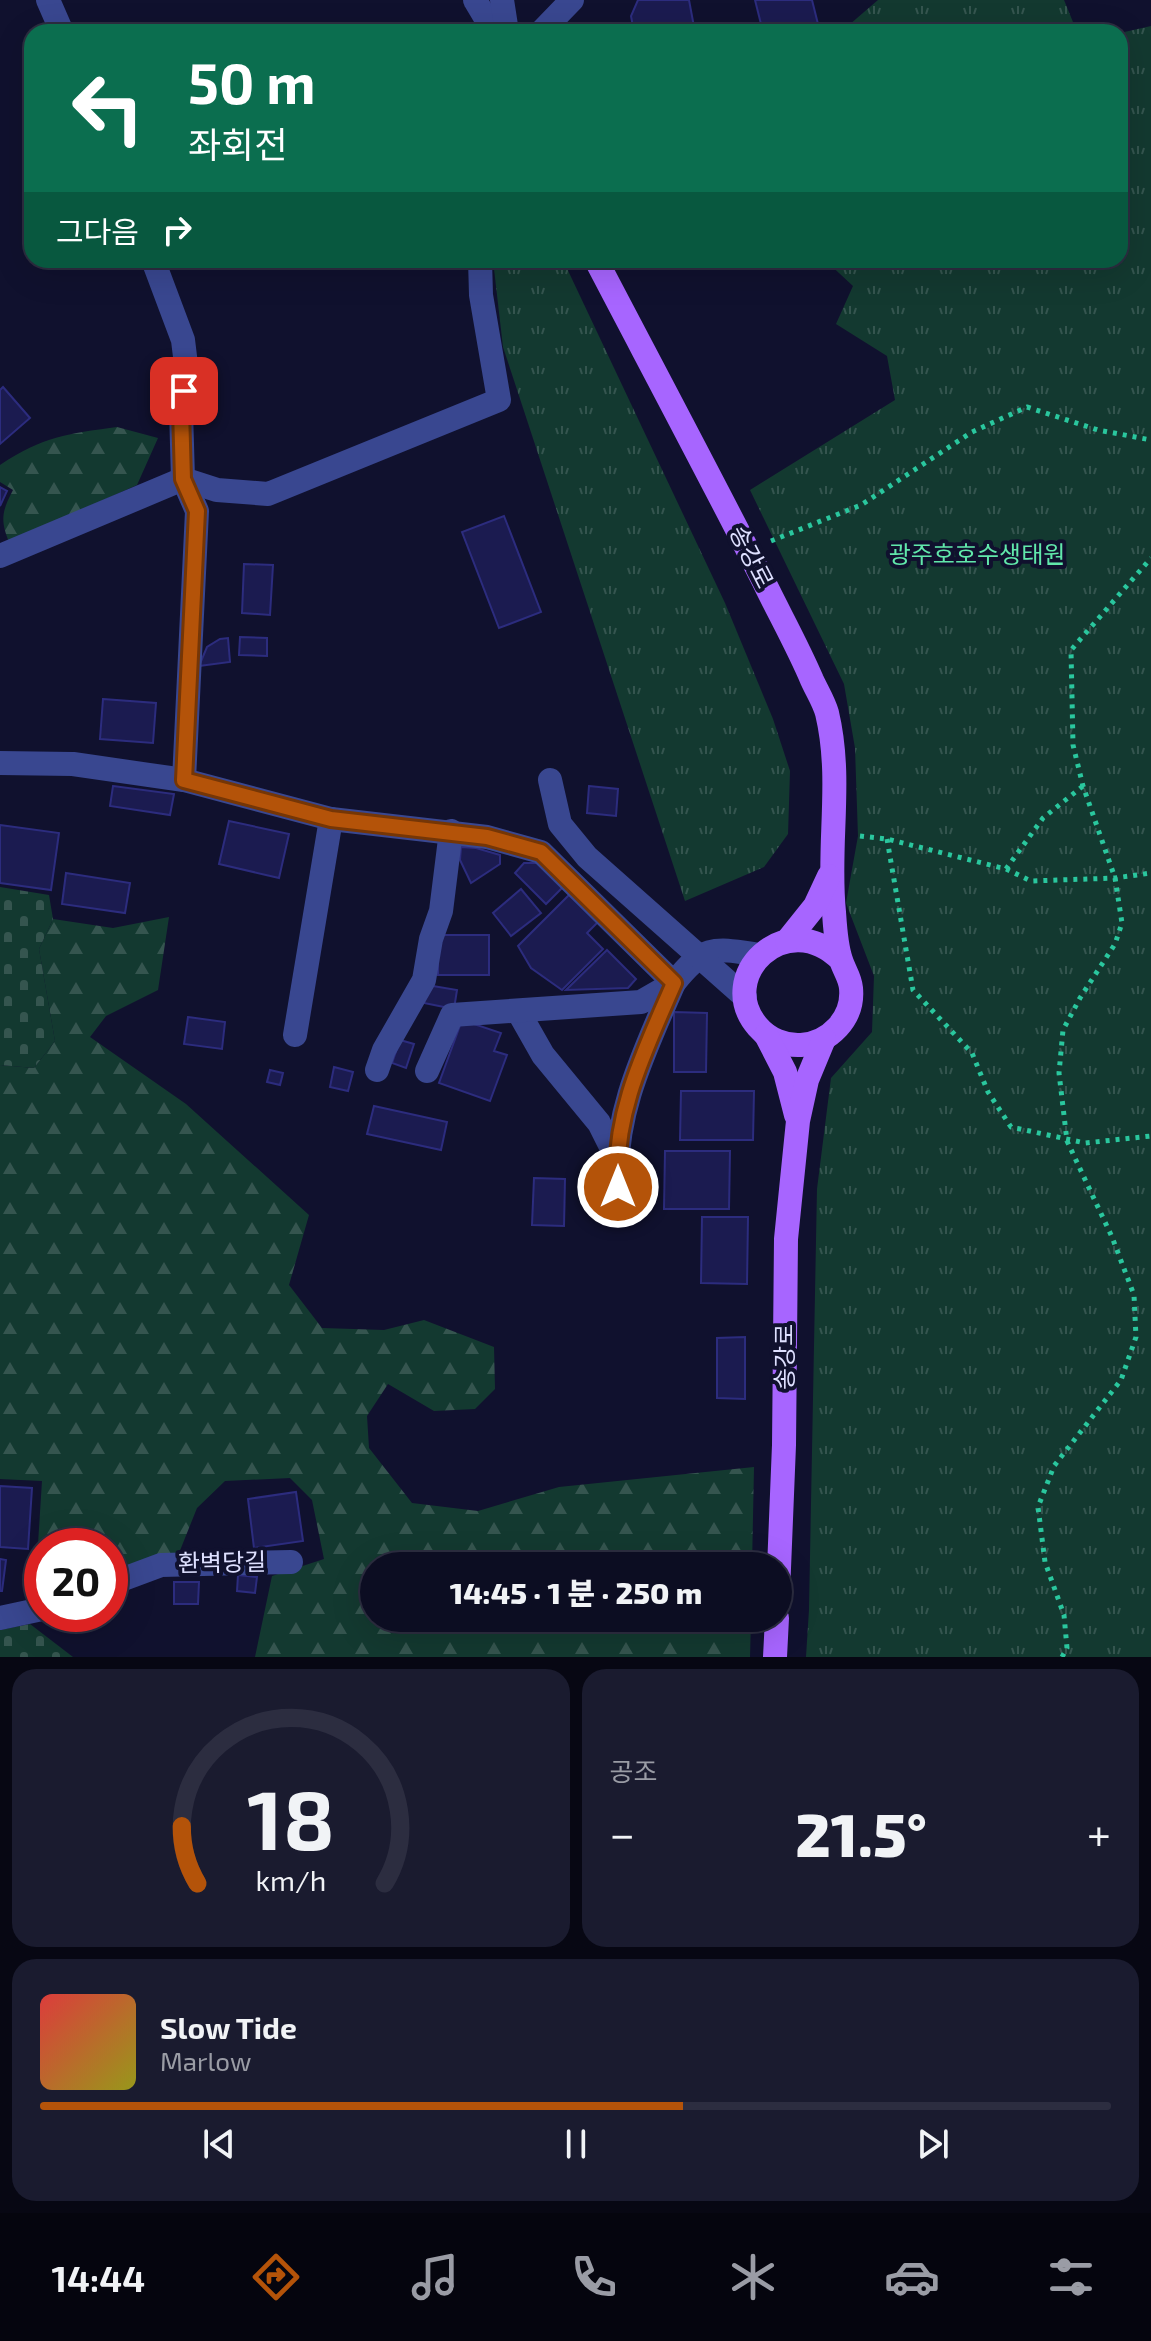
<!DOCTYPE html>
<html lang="ko">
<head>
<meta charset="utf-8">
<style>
	:root { --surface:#0c0d22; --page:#1a1b2f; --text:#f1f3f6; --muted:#9a9ca5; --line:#2c2d40; --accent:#b45309 }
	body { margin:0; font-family:"Exo 2","Noto Sans KR",sans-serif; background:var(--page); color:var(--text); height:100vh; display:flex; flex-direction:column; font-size:30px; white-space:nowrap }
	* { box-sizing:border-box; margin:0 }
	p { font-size:26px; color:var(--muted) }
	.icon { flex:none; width:44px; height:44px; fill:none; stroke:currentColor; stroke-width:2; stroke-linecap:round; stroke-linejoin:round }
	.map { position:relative; height:1657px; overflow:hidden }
	.panel { display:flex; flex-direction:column; gap:12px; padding:12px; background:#070713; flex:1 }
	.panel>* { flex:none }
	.hud { position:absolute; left:24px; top:24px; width:1104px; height:244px; border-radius:24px; box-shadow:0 8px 32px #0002,0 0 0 2px var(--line); background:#0b6e4f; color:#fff; overflow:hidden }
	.speed { position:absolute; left:24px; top:1528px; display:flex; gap:16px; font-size:40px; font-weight:700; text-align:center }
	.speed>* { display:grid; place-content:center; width:104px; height:104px; border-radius:50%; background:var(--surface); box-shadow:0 8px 32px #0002,0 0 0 2px var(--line); line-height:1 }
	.speed .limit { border:12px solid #d22; background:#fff; color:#111 }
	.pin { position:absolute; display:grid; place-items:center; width:68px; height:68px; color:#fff; margin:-34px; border-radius:16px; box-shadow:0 4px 12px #0006 }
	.me { position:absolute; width:88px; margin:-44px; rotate:0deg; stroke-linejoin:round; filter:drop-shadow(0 0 6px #0008) }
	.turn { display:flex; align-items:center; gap:28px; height:168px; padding:0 32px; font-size:36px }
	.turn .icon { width:104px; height:104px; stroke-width:2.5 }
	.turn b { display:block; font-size:56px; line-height:68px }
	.then { display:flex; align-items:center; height:76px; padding:0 32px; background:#0003; gap:16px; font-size:30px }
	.big { font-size:60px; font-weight:800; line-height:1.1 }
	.panel .card { flex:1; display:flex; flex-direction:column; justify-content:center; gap:12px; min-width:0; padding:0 28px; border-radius:24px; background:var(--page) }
	.panel .dial { align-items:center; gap:0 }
	.dial svg { height:208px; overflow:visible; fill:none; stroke:var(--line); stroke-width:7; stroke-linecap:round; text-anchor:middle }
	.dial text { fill:var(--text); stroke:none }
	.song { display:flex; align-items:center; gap:24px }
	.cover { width:96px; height:96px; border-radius:12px; background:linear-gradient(135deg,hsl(0 70% 55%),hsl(60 70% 35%)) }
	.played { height:8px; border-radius:4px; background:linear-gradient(90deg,var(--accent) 60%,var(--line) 60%) }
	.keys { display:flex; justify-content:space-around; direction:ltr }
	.heat { display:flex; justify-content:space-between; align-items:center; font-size:44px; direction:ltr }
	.panel .tiles { flex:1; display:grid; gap:12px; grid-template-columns:1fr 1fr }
	.card:last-child { grid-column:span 2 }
	.trip { position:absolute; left:360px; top:1552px; width:432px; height:80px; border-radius:40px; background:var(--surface); box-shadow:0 8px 32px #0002,0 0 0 2px var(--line); font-weight:800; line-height:80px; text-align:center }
	.dock { display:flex; height:128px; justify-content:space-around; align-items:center; background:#05050e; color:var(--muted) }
	.dock .icon { width:56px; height:56px }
	.dock .active { color:var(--accent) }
	.dock b { font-size:36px; color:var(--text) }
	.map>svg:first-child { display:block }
	.grass { fill:url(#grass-tufts) }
	.forest { fill:url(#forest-firs) }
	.cemetery { fill:url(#cemetery-stones) }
	.building { fill:#1b1b50; stroke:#2c2c7e; stroke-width:2 }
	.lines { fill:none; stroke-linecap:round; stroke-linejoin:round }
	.path { stroke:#2ac79e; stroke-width:5; stroke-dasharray:4 6; stroke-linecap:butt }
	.minor { stroke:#394790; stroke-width:24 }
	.major { stroke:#a765ff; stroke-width:24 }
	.route-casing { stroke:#753606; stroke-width:20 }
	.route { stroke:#b45309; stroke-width:14 }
	.labels { text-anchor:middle; stroke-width:8; stroke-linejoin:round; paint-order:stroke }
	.park-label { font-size:24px; fill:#61e8ab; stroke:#10112e }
	.street-label { font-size:24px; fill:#dee0ff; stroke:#10112e }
</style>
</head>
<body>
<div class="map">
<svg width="1151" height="1657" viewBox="0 0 1151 1657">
	<defs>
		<pattern id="grass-tufts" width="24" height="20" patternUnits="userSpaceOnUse" patternTransform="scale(2)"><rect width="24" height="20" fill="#133930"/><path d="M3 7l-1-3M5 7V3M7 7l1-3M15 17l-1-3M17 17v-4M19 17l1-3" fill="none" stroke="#35554f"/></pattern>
		<pattern id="forest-firs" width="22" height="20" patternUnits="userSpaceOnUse" patternTransform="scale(2)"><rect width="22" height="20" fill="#133930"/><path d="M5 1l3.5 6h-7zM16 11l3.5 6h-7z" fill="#35554f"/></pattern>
		<pattern id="cemetery-stones" width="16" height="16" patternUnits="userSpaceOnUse" patternTransform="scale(2)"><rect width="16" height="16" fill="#133930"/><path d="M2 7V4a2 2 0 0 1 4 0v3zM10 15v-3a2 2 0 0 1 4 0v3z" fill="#35554f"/></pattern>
	</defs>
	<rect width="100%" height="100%" fill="#10112e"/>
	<g class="grass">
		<polygon points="878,0 1064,0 1077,32 847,32 849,25"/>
		<polygon points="1151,26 1151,1657 806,1657 809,1610 817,1189 831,1078 872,1032 874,976 846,903 858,836 855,748 844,684 750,490 895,400 887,356 836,324 853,286 825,260 1120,260 1120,33"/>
		<polygon points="493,260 563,260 725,603 773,719 790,771 788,834 764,867 685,901 503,347"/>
	</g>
	<g class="forest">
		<path d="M117 427 158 438 137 485 9 542C0 520 2 511 13 490L0 482V465C44 436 67 434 117 427Z"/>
		<polygon points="169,917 158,990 106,1016 90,1037 186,1104 309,1215 289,1285 322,1328 384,1330 424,1320 494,1347 495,1389 475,1409 434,1411 388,1384 367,1416 369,1448 412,1503 478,1511 559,1487 754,1467 752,1566 374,1566 374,1618 751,1618 750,1657 255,1657 272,1576 324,1559 312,1500 290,1478 225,1481 197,1508 179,1553 110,1572 110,1546 42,1546 42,1590 35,1592 42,1481 0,1479 0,1065 34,1068 55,1041 39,949 53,919 113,928"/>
	</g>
	<g class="cemetery">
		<polygon points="0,887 49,895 53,919 39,949 55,1041 34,1068 0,1065"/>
		<polygon points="30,1624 73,1657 0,1657 0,1630"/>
	</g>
	<g class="building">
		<polygon points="638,0 689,0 695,32 634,32 631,16"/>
		<polygon points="755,0 812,0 820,32 763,32"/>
		<polygon points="3,387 30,418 0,444 0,390"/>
		<polygon points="0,487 7,491 0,506"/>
		<polygon points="504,516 541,612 499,628 462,532"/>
		<polygon points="244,564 273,565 270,615 242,613"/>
		<polygon points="240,637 267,638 267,656 239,655"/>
		<polygon points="228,638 230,662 199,666 207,647 220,639"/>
		<polygon points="103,699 156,703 153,743 100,739"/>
		<polygon points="113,786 174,794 170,815 110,806"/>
		<polygon points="589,786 618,789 616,816 587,813"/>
		<polygon points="229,821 289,834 279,878 219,864"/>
		<polygon points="0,825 59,833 51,890 0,883"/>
		<polygon points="461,847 476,848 500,855 500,864 471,883 460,860"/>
		<polygon points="524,863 538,863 563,887 546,904 515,873"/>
		<polygon points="66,873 130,883 125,913 62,904"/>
		<polygon points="521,889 541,913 511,936 493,913"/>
		<polygon points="570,894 598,922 587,933 603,949 562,990 531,968 518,946"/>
		<rect x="438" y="935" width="51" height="40"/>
		<polygon points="607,950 636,979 628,988 566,990"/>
		<polygon points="427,985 457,990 454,1009 424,1003"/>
		<polygon points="674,1012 707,1013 706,1072 674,1072"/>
		<polygon points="188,1017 225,1022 222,1049 184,1044"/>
		<polygon points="462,1020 501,1033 494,1051 507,1055 490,1101 439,1083"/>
		<polygon points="400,1040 414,1044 406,1068 392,1063"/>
		<polygon points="334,1067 353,1072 348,1091 330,1087"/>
		<polygon points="270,1070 283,1073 280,1085 267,1082"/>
		<polygon points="681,1091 754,1091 753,1140 680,1140"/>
		<polygon points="374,1106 447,1122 441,1150 367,1134"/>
		<polygon points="665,1151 730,1151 729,1209 664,1209"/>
		<polygon points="534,1178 565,1179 564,1226 532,1225"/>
		<polygon points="702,1217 748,1217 747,1284 701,1283"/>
		<polygon points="745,1337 745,1399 717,1398 717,1338"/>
		<polygon points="0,1486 32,1488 28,1549 0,1547"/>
		<polygon points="296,1492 303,1541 254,1548 248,1499"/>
		<polygon points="0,1559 6,1560 2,1591 0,1591"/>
		<polygon points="238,1575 257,1577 255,1593 237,1591"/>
		<polygon points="174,1582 199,1582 198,1604 174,1604"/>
	</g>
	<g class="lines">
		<g class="path">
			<polyline points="771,541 861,505 972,432 1027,407 1098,430 1151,440"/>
			<polyline points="860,836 887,839 1006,869 1031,881 1115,878 1151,873"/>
			<polyline points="887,839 913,990 972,1053 988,1092 1011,1127 1085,1143 1151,1136"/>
			<polyline points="1006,869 1043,818 1083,786"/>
			<polyline points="1062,1657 1067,1648 1064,1615 1045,1562 1038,1507 1054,1466 1121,1380 1136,1337 1134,1295 1112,1237 1067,1141 1059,1073 1063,1030 1080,998 1115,944 1122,923 1115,878 1083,786 1073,745 1071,650 1151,558"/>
		</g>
		<g class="minor">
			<polyline points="48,0 62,32"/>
			<polyline points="475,0 494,32"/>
			<polyline points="502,0 507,32"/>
			<polyline points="541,32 572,0"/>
			<polyline points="153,260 183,340 187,373 181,410 183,479 197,511 184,780"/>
			<polyline points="0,556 183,479 217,490 268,494 499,400 481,295 480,260"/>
			<path d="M0 763 73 764 184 780 331 819 487 837 541 852 674 983C705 944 714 948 760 955"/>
			<polyline points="550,780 560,824 587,857 745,997"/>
			<polyline points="518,1011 543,1055 599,1123 616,1157"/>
			<polyline points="295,1035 331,819"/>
			<polyline points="377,1070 384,1050 424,980 431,939 441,911 451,831"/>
			<path d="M427 1071 452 1015 641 1002 674 983C646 1048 612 1115 618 1187"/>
			<polyline points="110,1584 161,1565 291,1562"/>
			<polyline points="0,1618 42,1609"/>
		</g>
		<g class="major">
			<path d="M596 260C652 367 709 474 764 582 780 615 798 647 812 680 817 691 824 702 827 713 843 780 827 846 834 912 835 927 836 946 841 960 844 970 850 977 851 988 854 1019 829 1043 801 1045 785 1046 768 1039 758 1027 714 977 786 905 841 960"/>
			<polyline points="787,941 815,906 829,876"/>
			<polyline points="766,1035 785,1072 796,1115"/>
			<polyline points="778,1593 784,1445 786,1239 798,1121 807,1080 824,1039"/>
			<polyline points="775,1657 777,1618"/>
		</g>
	</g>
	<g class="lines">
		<defs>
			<path id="route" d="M184 391 181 410 183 479 197 511 184 780 331 819 487 837 541 852 674 983C646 1048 612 1115 618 1187"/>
		</defs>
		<use href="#route" class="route-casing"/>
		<use href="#route" class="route"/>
	</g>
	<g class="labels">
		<g class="park-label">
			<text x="977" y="563">광주호호수생태원</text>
		</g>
		<g class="street-label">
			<text transform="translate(751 557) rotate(63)" y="8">송강로</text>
			<text transform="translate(785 1357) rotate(-90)" y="8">송강로</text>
			<text transform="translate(222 1563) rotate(-1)" y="8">환벽당길</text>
		</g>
	</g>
</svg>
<div class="speed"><div class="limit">20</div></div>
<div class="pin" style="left:184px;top:391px;background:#d93025"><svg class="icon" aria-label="arrive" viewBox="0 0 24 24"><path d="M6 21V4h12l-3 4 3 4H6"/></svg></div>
<svg class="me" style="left:618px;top:1187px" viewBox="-20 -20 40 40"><circle r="17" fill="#b45309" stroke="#fff" stroke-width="3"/><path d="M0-11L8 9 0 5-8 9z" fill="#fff"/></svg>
<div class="trip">14:45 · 1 분 · 250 m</div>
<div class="hud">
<div class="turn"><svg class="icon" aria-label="left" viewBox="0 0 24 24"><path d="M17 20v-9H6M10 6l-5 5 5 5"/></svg><div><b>50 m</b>좌회전</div></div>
<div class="then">그다음<svg class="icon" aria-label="right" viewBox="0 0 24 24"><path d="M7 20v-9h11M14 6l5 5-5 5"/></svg></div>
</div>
</div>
<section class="panel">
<div class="tiles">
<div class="card dial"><svg viewBox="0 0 100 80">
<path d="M14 69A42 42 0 1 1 86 69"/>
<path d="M14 69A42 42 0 0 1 8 47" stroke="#b45309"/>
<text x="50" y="56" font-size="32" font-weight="700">18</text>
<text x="50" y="72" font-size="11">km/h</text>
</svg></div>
<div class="card"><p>공조</p>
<div class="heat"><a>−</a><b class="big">21.5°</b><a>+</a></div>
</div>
<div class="card">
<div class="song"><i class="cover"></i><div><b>Slow Tide</b><p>Marlow</p></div></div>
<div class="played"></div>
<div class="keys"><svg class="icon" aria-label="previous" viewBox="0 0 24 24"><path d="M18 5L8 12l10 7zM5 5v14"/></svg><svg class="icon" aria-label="pause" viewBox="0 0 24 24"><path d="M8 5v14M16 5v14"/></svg><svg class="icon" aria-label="next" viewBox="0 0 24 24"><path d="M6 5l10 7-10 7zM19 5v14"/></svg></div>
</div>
</div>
</section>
<nav class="dock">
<b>14:44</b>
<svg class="icon active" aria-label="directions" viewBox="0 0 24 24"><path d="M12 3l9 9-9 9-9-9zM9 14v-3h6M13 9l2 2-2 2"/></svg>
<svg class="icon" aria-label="music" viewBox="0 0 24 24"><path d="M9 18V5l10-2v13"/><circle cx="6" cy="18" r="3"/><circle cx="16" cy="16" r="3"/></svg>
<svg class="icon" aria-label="phone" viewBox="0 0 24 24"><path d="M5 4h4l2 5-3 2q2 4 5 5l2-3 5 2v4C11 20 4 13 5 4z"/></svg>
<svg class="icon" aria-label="climate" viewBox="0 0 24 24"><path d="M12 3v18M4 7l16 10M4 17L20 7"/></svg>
<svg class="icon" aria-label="car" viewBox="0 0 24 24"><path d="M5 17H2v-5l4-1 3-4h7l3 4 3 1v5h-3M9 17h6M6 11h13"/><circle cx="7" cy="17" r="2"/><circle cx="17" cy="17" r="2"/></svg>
<svg class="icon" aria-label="filters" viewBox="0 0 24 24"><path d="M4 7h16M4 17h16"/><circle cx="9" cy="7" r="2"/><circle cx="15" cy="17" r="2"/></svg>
</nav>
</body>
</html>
